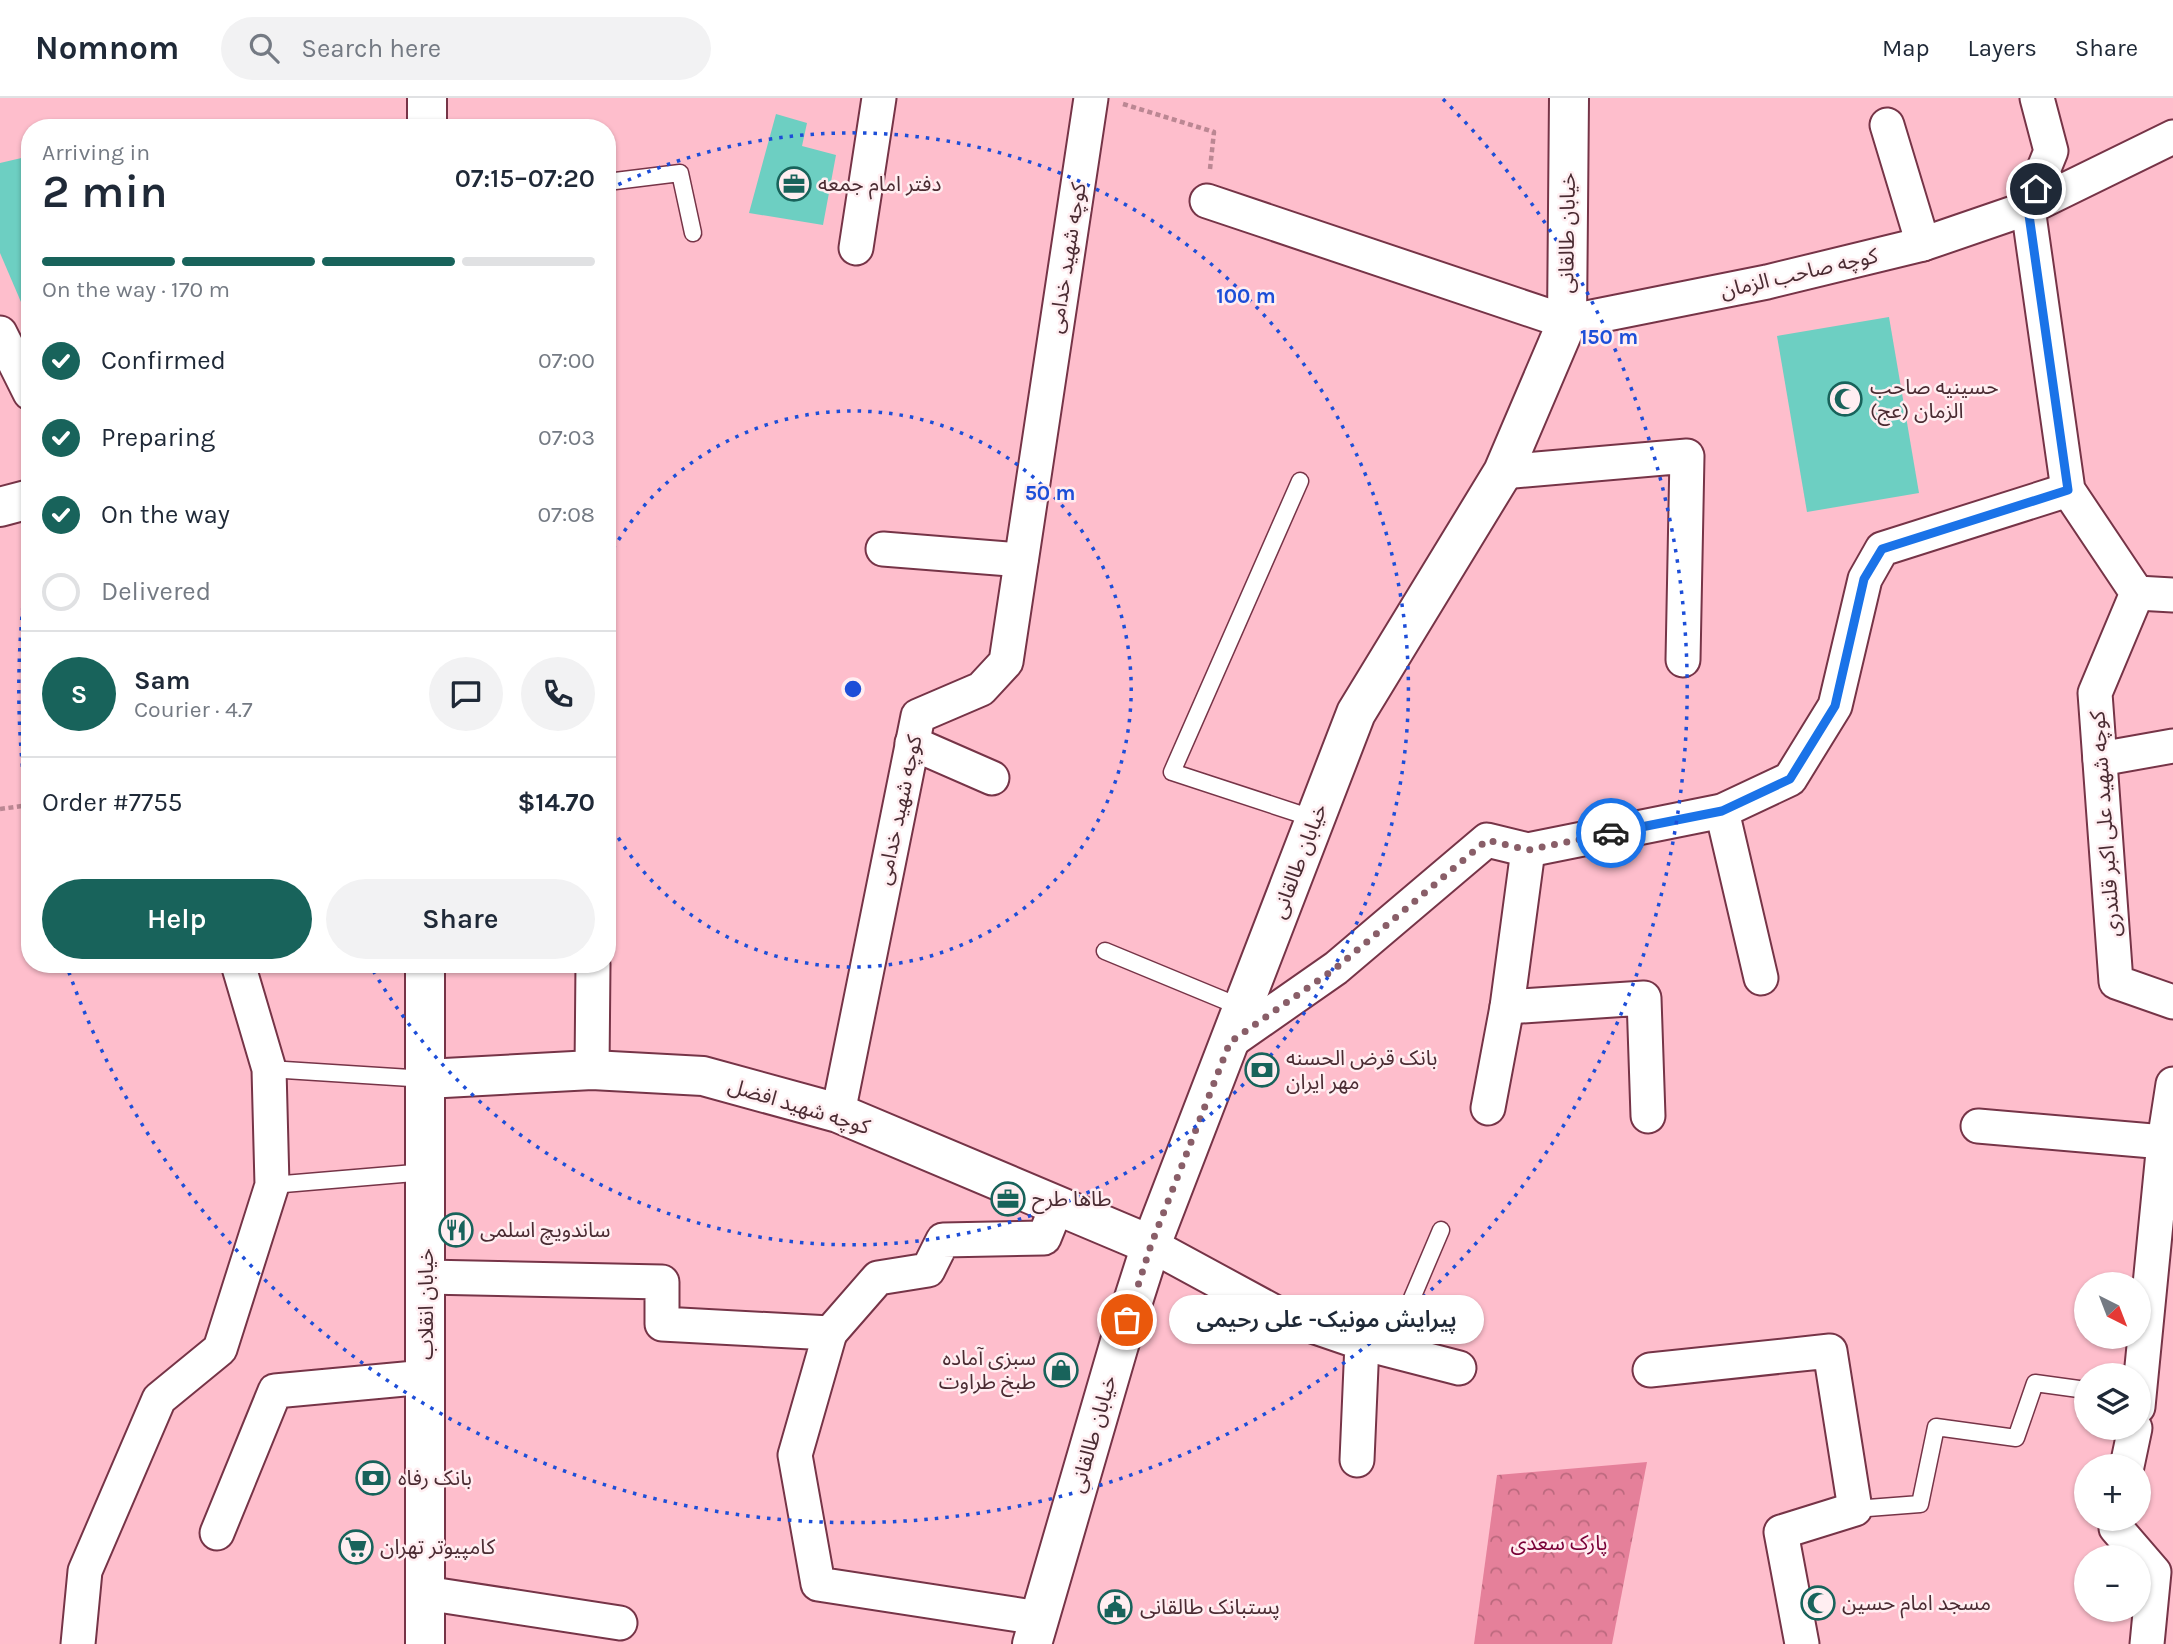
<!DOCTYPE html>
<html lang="en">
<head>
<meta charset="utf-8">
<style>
  body { margin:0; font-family:Karla,"Noto Sans Arabic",sans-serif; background:#f2f2f3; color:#1f2937; height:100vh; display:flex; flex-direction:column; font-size:26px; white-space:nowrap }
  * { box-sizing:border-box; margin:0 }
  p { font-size:23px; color:#747a83 }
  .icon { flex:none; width:38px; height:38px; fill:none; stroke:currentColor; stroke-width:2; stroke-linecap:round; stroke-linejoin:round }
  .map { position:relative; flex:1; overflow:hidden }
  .details { position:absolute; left:21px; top:21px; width:595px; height:854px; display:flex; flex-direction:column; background:#fff; border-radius:28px; box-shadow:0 2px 5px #0004 }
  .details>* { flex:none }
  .needle { width:46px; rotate:138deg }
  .tools { position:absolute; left:2074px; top:1174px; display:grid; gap:14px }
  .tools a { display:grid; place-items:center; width:77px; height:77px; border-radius:50%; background:#fff; box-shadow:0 2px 5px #0004; font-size:35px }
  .pin { position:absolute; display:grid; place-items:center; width:60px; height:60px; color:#fff; margin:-30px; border:4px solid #fff; border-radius:50%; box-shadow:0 2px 7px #0007 }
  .courier { position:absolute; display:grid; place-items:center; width:70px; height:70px; margin:-35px; border:5px solid #1a73e8; border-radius:50%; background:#fff; color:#222; box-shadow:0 2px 9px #0007 }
  .bubble { position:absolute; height:49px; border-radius:24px; background:#fff; box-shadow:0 2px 5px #0004; font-size:23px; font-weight:600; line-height:49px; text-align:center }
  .head em { font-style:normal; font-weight:600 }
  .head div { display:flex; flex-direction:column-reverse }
  .head { display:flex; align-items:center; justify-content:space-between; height:119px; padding:0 21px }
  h1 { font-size:46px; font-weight:600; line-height:52px }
  .bar { display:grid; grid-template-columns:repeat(4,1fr); gap:10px 7px; align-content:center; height:84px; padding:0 21px }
  .bar i { height:9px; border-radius:5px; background:#e0e1e3 }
  .bar .on { background:#18635b }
  .bar p { grid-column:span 4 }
  .line { display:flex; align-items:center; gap:18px; padding:0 21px; border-top:2px solid #e0e1e3 }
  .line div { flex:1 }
  .round { display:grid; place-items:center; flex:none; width:74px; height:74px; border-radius:37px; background:#f2f2f3 }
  ol { padding:0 21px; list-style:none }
  li { display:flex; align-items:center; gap:21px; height:77px }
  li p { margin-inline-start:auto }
  li .icon { padding:7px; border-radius:50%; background:#18635b; color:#fff; stroke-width:4 }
  li:last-child { color:#747a83 }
  li i { width:38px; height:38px; border:4px solid #e0e1e3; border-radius:50% }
  .cta { display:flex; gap:14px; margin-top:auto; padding:14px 21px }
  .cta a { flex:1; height:80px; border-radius:42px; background:#18635b; color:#fff; font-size:28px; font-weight:600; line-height:80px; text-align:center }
  .cta a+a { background:#f2f2f3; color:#1f2937 }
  header { display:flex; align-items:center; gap:42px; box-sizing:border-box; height:98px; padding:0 35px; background:#fff; border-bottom:2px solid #e0e1e3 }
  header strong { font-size:33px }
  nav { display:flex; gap:38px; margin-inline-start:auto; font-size:24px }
  .search { width:490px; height:63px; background:#f2f2f3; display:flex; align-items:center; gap:18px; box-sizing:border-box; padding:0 24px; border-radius:38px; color:#747a83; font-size:26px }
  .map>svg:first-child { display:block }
  .forest { fill:url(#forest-crowns) }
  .building { fill:#6dcfc2 }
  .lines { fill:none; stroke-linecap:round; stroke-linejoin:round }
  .lane-casing { stroke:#763447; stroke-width:19 }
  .street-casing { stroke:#763447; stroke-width:37 }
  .secondary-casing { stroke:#763447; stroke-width:42 }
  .path { stroke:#bb8793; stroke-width:4.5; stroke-dasharray:5 3.5; stroke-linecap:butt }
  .lane { stroke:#fff; stroke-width:16 }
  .street { stroke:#fff; stroke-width:33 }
  .secondary { stroke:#fff; stroke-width:38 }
  .done { stroke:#895e68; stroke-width:7; stroke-dasharray:0 12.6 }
  .route { stroke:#1a73e8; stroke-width:9 }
  .ring { fill:none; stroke:#1d4ed8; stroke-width:3.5; stroke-dasharray:3.5 7 }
  .labels { text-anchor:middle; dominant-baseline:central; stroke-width:5; stroke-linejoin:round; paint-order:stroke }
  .poi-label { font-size:21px; fill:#4a2b32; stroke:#ffeef1; text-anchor:start }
  .street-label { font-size:21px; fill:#4a2b32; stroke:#ffeef1 }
  .park-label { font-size:21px; fill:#780036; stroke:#ffeef1 }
  .centre { fill:#1d4ed8; stroke:#ffeef1; stroke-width:3.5 }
  .ring-label { font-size:21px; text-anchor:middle; font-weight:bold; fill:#1d4ed8; stroke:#ffeef1; stroke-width:5; stroke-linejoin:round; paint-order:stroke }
</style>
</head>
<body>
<header>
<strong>Nomnom</strong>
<div class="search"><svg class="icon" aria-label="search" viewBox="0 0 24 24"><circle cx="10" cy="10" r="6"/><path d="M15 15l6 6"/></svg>Search here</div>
<nav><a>Map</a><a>Layers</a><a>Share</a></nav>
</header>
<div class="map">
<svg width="2173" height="1546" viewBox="0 0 2173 1546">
  <defs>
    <pattern id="forest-crowns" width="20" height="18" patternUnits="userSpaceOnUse" patternTransform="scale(1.75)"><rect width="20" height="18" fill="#e5809a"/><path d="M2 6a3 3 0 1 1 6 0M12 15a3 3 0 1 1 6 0" fill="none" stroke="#bc697e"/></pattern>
  </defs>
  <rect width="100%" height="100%" fill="#febecc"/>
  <!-- forest -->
  <polygon class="forest" points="1647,1364 1612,1546 1474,1546 1497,1377"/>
  <!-- building -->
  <g class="building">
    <polygon points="776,16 807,25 802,48 836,57 823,127 749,115"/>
    <polygon points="30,58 30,225 0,155 0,65"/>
    <polygon points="1889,219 1919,395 1807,414 1777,238"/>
  </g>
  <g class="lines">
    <defs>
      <g id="lane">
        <polyline points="607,84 680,75 693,135"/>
        <polyline points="1300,383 1172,674 1315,721"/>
        <polyline points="1105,853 1243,910"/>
        <polyline points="269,971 426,981"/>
        <polyline points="272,1087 426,1074"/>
        <polyline points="1390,1252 1441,1132"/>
        <polyline points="1855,1411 1920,1406 1936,1329 2016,1340 2035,1285 2086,1292"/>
      </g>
      <g id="street">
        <polyline points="2037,0 2051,53 2028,110 2068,392 2137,495 2095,595 2116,884 2173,904"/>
        <polyline points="1887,27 1923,146"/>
        <polyline points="1207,103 1567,224 1767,184 1923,146 2028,110 2173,39"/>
        <polyline points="856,150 879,0"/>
        <polyline points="0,235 30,295"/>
        <polyline points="1503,374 1687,358 1683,562"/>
        <polyline points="883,451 1021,462"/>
        <polyline points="2137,495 2173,497"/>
        <polyline points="912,645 992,680"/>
        <polyline points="2100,661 2173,648"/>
        <polyline points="1722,713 1761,880"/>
        <polyline points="1507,909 1644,900 1648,1018"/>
        <polyline points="1230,944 1336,870 1487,742 1528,752 1722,713 1790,681 1835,608 1865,481 1882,451 2068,392"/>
        <polyline points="592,972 593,866"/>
        <polyline points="1488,1010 1507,909 1528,752"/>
        <polyline points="838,1015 918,618 981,591 1006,564 1091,0"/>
        <polyline points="1978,1028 2164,1044"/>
        <polyline points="1151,1147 1280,1217 1362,1245 1357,1362"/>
        <polyline points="426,1179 662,1184 662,1226 830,1235 795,1357 818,1486 1039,1520"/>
        <polyline points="830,1235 878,1180 928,1172 943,1142 1044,1140 1057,1108"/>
        <polyline points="1362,1245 1459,1270"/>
        <polyline points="1650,1272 1830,1253 1855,1411 1781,1434 1802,1546"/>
        <polyline points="2138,1309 2164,1044 2173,986"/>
        <polyline points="2127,1368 2135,1330"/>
        <polyline points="2117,1421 2116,1430 2154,1474 2147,1546"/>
        <polyline points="217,1435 275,1293 426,1279"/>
        <polyline points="425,1495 620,1525"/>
        <polyline points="78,1546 85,1473 159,1301 220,1251 272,1087 269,971 238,866"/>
      </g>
      <g id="secondary">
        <polyline points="427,0 427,30"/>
        <polyline points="0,409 30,401"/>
        <polyline points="426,981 592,972 703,978 838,1015 1151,1147"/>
        <polyline points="425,1546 425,866"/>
        <polyline points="1032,1546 1119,1247 1151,1147 1356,615 1503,374 1567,224 1569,0"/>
      </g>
    </defs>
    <!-- lane casing -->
    <use href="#lane" class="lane-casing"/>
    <!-- street casing -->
    <use href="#street" class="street-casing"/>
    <!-- secondary casing -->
    <use href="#secondary" class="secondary-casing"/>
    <!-- path -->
    <g class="path">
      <polyline points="1123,6 1214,34 1210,71"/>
      <polyline points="0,711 30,707"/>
    </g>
    <!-- lane -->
    <use href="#lane" class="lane"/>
    <!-- street -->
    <use href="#street" class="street"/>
    <!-- secondary -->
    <use href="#secondary" class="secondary"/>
  </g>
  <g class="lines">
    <!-- done -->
    <polyline class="done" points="1127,1222 1151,1147 1230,944 1336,870 1487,742 1528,752 1611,735"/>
    <!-- route -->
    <polyline class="route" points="1611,735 1722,713 1790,681 1835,608 1864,481 1882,451 2068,392 2028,110 2036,91"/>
  </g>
  <!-- distance rings -->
  <g class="ring">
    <path d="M608 460A278 278 0 1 1 608 722"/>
    <path d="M609 91A556 556 0 1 1 371 869"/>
    <path d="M29 721A834 834 0 0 1 29 461M1443 1A834 834 0 1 1 67 869"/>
  </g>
  <!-- icons -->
  <defs>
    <symbol id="office-ring" viewBox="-11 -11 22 22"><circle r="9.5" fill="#ffeef1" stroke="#18635b" stroke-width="1.5"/><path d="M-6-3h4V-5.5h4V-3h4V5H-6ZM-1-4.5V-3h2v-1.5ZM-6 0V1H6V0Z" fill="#18635b"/></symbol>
    <symbol id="mosque-ring" viewBox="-11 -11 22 22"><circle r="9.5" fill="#ffeef1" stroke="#18635b" stroke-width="1.5"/><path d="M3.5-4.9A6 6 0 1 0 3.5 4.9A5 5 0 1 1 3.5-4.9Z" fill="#18635b"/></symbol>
    <symbol id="bank-ring" viewBox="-11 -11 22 22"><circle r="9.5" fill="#ffeef1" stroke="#18635b" stroke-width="1.5"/><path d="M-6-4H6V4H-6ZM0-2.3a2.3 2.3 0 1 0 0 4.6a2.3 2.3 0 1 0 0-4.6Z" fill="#18635b"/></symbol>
    <symbol id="restaurant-ring" viewBox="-11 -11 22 22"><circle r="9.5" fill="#ffeef1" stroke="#18635b" stroke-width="1.5"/><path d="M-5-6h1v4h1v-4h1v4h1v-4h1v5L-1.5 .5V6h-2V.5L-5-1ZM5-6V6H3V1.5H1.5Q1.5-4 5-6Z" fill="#18635b"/></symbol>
    <symbol id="shop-ring" viewBox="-11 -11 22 22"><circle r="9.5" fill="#ffeef1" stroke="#18635b" stroke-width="1.5"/><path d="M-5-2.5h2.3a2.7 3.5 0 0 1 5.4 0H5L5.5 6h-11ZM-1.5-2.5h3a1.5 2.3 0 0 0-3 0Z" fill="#18635b"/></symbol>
    <symbol id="supermarket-ring" viewBox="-11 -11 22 22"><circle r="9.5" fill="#ffeef1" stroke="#18635b" stroke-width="1.5"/><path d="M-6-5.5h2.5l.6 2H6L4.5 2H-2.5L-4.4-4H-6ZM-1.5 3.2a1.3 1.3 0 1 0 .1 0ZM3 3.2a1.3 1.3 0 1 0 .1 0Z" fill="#18635b"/></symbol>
    <symbol id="civic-ring" viewBox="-11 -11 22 22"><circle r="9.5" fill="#ffeef1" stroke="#18635b" stroke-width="1.5"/><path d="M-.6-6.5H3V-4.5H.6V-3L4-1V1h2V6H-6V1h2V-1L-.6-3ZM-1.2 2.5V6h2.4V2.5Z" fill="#18635b"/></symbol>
  </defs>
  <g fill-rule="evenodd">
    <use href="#office-ring" x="775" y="67" width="38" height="38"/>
    <use href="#mosque-ring" x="1826" y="282" width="38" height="38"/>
    <use href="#bank-ring" x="1243" y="953" width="38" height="38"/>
    <use href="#office-ring" x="989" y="1082" width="38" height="38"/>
    <use href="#restaurant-ring" x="437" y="1113" width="38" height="38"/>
    <use href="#shop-ring" x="1042" y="1253" width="38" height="38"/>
    <use href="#bank-ring" x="354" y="1361" width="38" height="38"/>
    <use href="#supermarket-ring" x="337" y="1430" width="38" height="38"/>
    <use href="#mosque-ring" x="1799" y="1486" width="38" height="38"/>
    <use href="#civic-ring" x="1096" y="1490" width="38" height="38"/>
  </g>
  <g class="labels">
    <!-- poi labels -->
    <g class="poi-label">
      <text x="818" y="86">دفتر امام جمعه</text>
      <text x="1870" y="289">حسینیه صاحب<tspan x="1870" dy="24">الزمان (عج)</tspan></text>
      <text x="1286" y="960">بانک قرض الحسنه<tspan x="1286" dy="24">مهر ایران</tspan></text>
      <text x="1032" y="1101">طاها طرح</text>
      <text x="480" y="1132">ساندویچ اسلمی</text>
      <text x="1036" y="1260" text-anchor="end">سبزی آماده<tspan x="1036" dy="24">طبخ طراوت</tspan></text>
      <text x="398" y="1380">بانک رفاه</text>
      <text x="380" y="1449">کامپیوتر تهران</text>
      <text x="1842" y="1505">مسجد امام حسین</text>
      <text x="1140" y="1509">پستبانک طالقانی</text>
    </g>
    <!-- street labels -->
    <g class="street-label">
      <text transform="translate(1567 135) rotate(-89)">خیابان طالقانی</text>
      <text transform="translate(1067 160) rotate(-81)">کوچه شهید خدامی</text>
      <text transform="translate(1799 175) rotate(-13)">کوچه صاحب الزمان</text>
      <text transform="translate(899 712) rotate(-78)">کوچه شهید خدامی</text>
      <text transform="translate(2105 726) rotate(-94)">کوچه شهید علی اکبر قلندری</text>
      <text transform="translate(1299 763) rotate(-69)">خیابان طالقانی</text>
      <text transform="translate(799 1008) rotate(17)">کوچه شهید افضل</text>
      <text transform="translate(426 1206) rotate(-90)">خیابان انقلاب</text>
      <text transform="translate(1093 1336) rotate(-74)">خیابان طالقانی</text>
    </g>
    <!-- park labels -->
    <g class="park-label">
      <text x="1559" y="1445">پارک سعدی</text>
    </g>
  </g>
  <circle cx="853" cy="591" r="10" class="centre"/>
  <g class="ring-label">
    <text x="1246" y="205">100 m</text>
    <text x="1609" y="246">150 m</text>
    <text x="1050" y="402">50 m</text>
  </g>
</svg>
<div class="tools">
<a><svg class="needle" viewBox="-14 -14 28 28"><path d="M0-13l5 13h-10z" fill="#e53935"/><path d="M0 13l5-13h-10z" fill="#747a83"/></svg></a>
<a><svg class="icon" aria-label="layers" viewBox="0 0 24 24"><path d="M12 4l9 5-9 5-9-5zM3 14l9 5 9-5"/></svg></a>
<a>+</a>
<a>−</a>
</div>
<div class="pin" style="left:1127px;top:1222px;background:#ea580c"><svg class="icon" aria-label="bag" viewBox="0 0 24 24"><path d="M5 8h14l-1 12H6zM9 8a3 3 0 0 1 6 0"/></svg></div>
<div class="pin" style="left:2036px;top:91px;background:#1f2937"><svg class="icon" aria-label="home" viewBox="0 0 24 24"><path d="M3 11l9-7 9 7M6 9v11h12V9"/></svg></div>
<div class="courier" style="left:1611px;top:735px"><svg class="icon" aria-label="car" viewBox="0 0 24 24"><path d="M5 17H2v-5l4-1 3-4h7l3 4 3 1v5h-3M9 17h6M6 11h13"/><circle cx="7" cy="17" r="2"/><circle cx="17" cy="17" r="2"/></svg></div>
<div class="bubble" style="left:1169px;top:1197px;width:315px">پیرایش مونیک- علی رحیمی</div>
<section class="details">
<div class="head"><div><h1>2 min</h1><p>Arriving in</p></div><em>07:15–07:20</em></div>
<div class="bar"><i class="on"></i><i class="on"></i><i class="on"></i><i></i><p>On the way · 170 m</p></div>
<ol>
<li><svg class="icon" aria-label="check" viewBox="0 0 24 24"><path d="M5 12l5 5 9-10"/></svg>Confirmed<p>07:00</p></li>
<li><svg class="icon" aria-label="check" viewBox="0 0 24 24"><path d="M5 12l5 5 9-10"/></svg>Preparing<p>07:03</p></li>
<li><svg class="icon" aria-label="check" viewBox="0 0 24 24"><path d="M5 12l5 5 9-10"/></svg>On the way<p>07:08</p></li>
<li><i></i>Delivered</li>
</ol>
<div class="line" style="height:126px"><b class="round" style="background:#18635b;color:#fff">S</b><div><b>Sam</b><p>Courier · 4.7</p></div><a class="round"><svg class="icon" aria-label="chat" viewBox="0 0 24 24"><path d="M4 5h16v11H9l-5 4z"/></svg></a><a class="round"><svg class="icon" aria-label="phone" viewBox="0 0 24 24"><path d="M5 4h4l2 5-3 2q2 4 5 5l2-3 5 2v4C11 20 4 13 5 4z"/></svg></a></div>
<div class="line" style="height:91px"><div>Order #7755</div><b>$14.70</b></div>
<div class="cta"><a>Help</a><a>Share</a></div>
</section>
</div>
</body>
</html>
